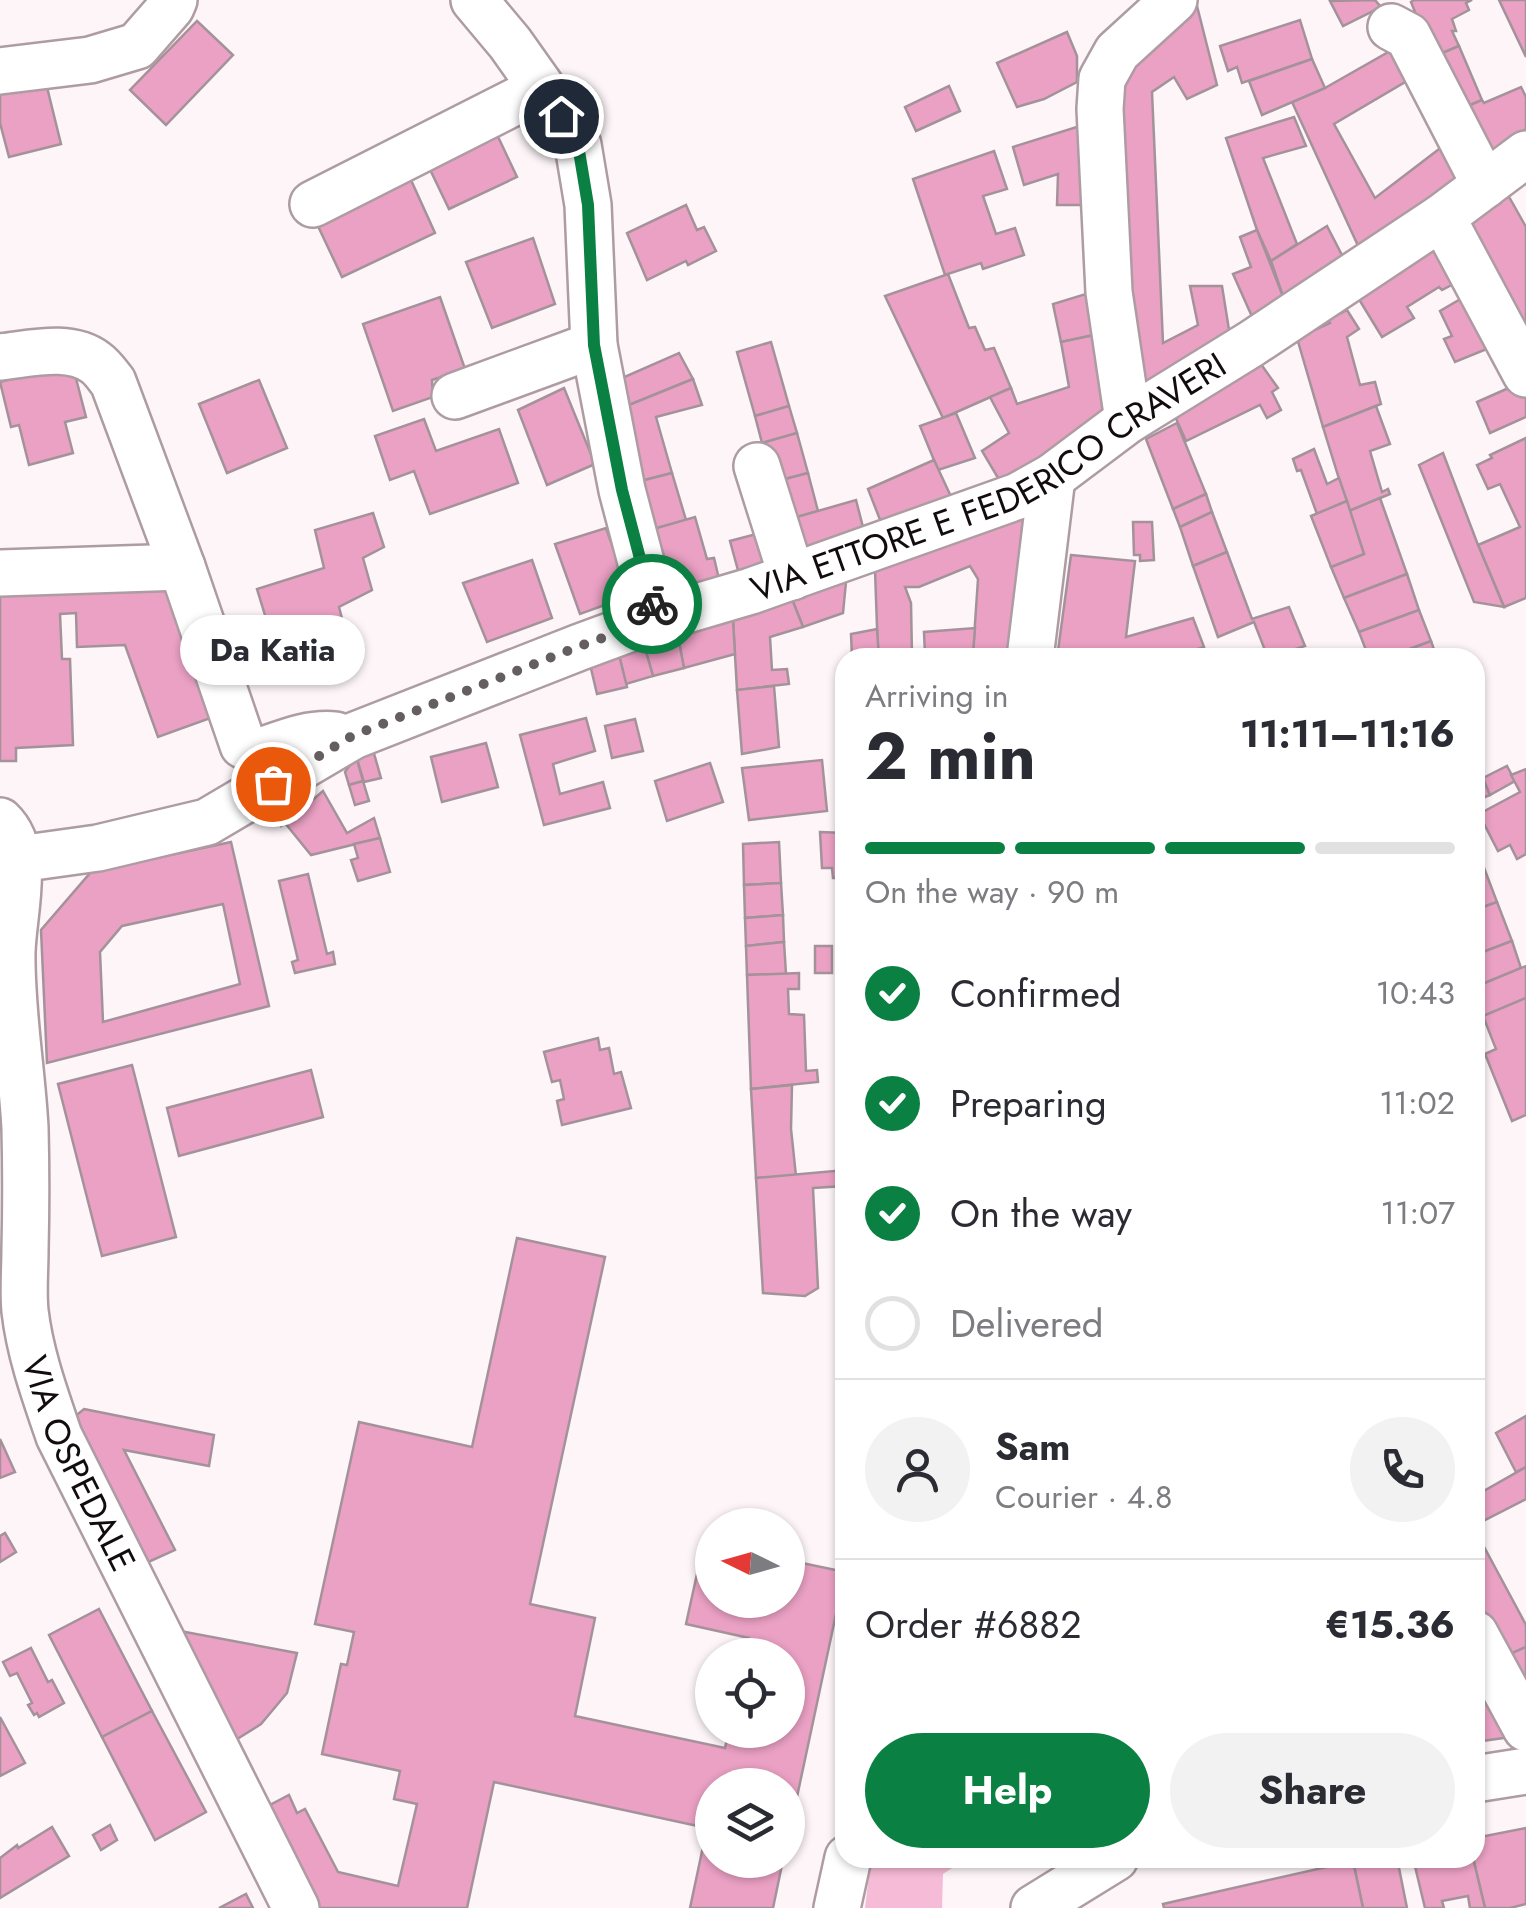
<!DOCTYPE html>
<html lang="en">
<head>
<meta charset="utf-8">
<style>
  body { margin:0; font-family:Jost,sans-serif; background:#f2f2f3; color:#2b2b33; height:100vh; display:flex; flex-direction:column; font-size:38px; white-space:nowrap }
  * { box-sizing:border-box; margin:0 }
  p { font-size:32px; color:#7c7c81 }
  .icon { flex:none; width:55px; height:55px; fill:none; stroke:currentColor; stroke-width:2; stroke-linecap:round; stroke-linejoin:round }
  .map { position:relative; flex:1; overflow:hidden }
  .drawer { position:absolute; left:835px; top:648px; width:650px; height:1220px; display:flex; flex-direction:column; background:#fff; border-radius:30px; box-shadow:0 2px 8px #0004 }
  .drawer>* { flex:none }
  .needle { width:65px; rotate:275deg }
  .controls { position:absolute; left:695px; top:1508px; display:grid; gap:20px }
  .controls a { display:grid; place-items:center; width:110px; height:110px; border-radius:50%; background:#fff; box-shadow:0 2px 8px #0004; font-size:50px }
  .pin { position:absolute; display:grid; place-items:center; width:85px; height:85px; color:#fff; margin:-42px; border:5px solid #fff; border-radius:50%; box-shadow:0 2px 10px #0007 }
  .courier { position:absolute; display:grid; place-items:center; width:100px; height:100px; margin:-50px; border:8px solid #0b8043; border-radius:50%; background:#fff; color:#222; box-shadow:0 2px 12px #0007 }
  .bubble { position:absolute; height:70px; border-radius:35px; background:#fff; box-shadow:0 2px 8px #0004; font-size:32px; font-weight:700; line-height:70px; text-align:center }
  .overview em { font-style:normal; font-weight:700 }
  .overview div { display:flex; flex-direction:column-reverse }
  .overview { display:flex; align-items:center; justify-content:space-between; height:170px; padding:0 30px }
  h1 { font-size:65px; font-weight:700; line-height:75px }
  .bar { display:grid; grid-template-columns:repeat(4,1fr); gap:15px 10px; align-content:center; height:120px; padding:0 30px }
  .bar i { height:12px; border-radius:8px; background:#e1e1e2 }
  .bar .selected { background:#0b8043 }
  .bar p { grid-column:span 4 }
  .line { display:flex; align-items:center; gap:25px; padding:0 30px; border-top:2px solid #e1e1e2 }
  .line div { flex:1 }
  .round { display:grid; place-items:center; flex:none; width:105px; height:105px; border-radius:52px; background:#f2f2f3 }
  ol { padding:0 30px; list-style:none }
  li { display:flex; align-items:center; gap:30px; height:110px }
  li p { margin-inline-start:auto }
  li .icon { padding:10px; border-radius:50%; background:#0b8043; color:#fff; stroke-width:4 }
  li:last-child { color:#7c7c81 }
  li i { width:55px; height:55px; border:5px solid #e1e1e2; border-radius:50% }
  .action { display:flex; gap:20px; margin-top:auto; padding:20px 30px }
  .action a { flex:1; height:115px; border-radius:60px; background:#0b8043; color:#fff; font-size:40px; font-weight:700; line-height:115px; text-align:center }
  .action a+a { background:#f2f2f3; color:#2b2b33 }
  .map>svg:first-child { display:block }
  .green { fill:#f6bbd6 }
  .building { fill:#eba1c4; stroke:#a4929a; stroke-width:2.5; fill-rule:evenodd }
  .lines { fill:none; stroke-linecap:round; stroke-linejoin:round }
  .minor-casing { stroke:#ae9ca3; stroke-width:50 }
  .minor { stroke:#fff; stroke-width:45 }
  .done { stroke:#645e60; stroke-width:10; stroke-dasharray:0 18 }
  .route { stroke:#0b8043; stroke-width:12 }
  .labels { text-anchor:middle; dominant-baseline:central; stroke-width:10; stroke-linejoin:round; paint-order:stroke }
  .street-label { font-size:35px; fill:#120c0e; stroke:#fdf5f8 }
</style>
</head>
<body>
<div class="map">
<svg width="1526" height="1908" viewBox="0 0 1526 1908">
  <rect width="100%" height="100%" fill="#fdf5f8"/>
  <!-- green -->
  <polygon class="green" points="871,1858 967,1858 943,1874 942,1908 865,1908"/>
  <!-- building -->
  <g class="building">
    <polygon points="1375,0 1381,7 1343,26 1330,1"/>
    <polygon points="1414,0 1472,0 1466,3 1469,10 1452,19 1456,31 1452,31 1459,46 1433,57 1411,2"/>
    <polygon points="1499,0 1526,0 1526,57"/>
    <polygon points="1197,6 1217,85 1187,99 1174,77 1152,92 1163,343 1198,325 1190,286 1222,286 1230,336 1133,395 1112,79 1129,55"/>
    <polygon points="1300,20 1312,59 1242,83 1237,67 1228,71 1220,46"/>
    <polygon points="197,21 233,55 166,125 130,90"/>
    <polygon points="1067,32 1077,56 1077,82 1044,99 1017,107 997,63"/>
    <polygon points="1399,46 1417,75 1334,124 1375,198 1451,140 1468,171 1360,250 1292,102 1325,88"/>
    <polygon points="1459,46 1482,100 1456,111 1433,57"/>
    <polygon points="1312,59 1325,88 1262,115 1249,81"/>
    <polygon points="45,79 61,144 9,157 0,123 0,91"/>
    <polygon points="949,86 960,111 916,131 905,107"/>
    <polygon points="1521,87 1526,97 1526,129 1487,159 1456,111 1482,100 1484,103"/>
    <polygon points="1294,117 1306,146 1263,158 1297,244 1271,261 1257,230 1226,138"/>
    <polygon points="1096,121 1098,205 1057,205 1058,174 1024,185 1013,147"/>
    <polygon points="493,126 517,177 449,209 425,159"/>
    <polygon points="994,151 1007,189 983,196 996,234 1015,228 1024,255 983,269 981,263 945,275 913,179"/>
    <polygon points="411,180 435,233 342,277 317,224"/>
    <polygon points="1508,195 1526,227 1526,333 1462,222"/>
    <polygon points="686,205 697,230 704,227 716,251 688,265 686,261 647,280 627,233"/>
    <polygon points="1327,226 1344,259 1284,299 1271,261"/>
    <polygon points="1257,230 1284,299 1254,321 1233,274 1251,267 1240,237"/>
    <polygon points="1445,236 1465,278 1442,290 1439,287 1407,307 1414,318 1382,337 1357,296"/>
    <polygon points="533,238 555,304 492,328 466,262"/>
    <polygon points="948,274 969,328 975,327 985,350 994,348 1011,388 943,418 885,296"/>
    <polygon points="1102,289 1108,332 1061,342 1053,304"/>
    <polygon points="1476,290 1499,344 1455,362 1444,339 1452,336 1440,311"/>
    <polygon points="440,297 465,369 432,380 433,397 393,411 363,324"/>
    <polygon points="1347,310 1359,329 1347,337 1360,385 1375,382 1381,404 1323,427 1297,338 1330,323 1328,320"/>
    <polygon points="1108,332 1118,410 1001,483 982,451 1009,433 990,397 1011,388 1017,404 1069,387 1061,342"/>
    <polygon points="771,342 789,406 755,416 737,352"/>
    <polygon points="679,353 693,379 624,407 622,378"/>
    <polygon points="1258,360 1278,388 1272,392 1281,410 1267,418 1260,405 1186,441 1174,414"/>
    <polygon points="72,363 86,417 65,422 73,453 29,465 19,425 11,427 0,382"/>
    <polygon points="693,379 702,405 656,417 672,473 637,482 624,407"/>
    <polygon points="259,380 287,448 227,473 199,404"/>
    <polygon points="1520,383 1526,396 1526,417 1490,433 1477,402"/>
    <polygon points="564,388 595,464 547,485 518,410"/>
    <polygon points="789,406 797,433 762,443 755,416"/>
    <polygon points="1376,406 1390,444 1370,451 1382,492 1388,489 1390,494 1349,511 1323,427"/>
    <polygon points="956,413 975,458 938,470 920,426"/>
    <polygon points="424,419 436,451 499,429 518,483 430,514 414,471 390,480 375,436"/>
    <polygon points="1177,423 1206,494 1173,509 1146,439"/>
    <polygon points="797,433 808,473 774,482 762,443"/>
    <polygon points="1526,438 1526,598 1504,607 1478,545 1520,527 1500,484 1488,489 1477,465 1492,458 1490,455"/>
    <polygon points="1314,449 1327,484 1339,478 1347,501 1317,514 1301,470 1297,471 1293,459"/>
    <polygon points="1443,453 1478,545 1504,607 1474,602 1419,465"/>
    <polygon points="934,460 954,503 884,530 868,489"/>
    <polygon points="672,473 686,520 650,530 637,482"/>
    <polygon points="808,473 818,511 783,521 774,482"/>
    <polygon points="1206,494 1212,512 1180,527 1173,509"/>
    <polygon points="1380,498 1407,574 1344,598 1331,567 1364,554 1349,511"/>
    <polygon points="856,500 865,535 794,556 783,521"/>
    <polygon points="1347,501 1364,554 1331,567 1311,516"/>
    <polygon points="1212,512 1227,552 1193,566 1180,527"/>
    <polygon points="373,513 384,547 363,558 372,590 339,607 350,650 284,677 257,589 324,568 315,530"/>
    <polygon points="695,517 707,559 714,558 719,579 667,592 650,530"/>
    <polygon points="1023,518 1011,654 973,653 978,579 970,566 919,587 905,587 911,603 912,655 878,655 875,570"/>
    <polygon points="1133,522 1152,522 1154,560 1140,561 1140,555 1134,555"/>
    <polygon points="606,528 630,596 580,614 555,544"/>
    <polygon points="768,531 776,564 739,574 730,541"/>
    <polygon points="1227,552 1252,619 1289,607 1305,646 1268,658 1254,622 1218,637 1193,566"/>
    <polygon points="1071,555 1135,561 1126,637 1193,618 1204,647 1170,658 1057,658"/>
    <polygon points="532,560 552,618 487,642 463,583"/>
    <polygon points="1407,574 1419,610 1359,632 1344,598"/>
    <polygon points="846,582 843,613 803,627 792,599"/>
    <polygon points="0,583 171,585 216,716 158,737 125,645 77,647 76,613 60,614 62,659 70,659 73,745 16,748 16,761 0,761"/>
    <polygon points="792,599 803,627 770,637 772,670 787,669 789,684 737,690 733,620"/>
    <polygon points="1419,610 1431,641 1386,658 1369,658 1359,632"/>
    <polygon points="733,620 735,654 684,668 678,637"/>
    <polygon points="975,628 973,653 925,655 924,632"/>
    <polygon points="877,629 879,658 852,658 851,634"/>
    <polygon points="678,637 684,668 653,676 644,645"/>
    <polygon points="1431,641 1437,658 1386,658"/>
    <polygon points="644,645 653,676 626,684 618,651"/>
    <polygon points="618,651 627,687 597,694 589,660"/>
    <polygon points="774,686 779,747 742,754 737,690"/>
    <polygon points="586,718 595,751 553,764 560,794 603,782 610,808 544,825 520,735"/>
    <polygon points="635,719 643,751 612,758 605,726"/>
    <polygon points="486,743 498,787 442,802 431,757"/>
    <polygon points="373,750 381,778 364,782 356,756"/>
    <polygon points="356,756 363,781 349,785 345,772"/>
    <polygon points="1475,759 1490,795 1475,801"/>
    <polygon points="822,760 827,811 749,820 742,768"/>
    <polygon points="710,763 723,802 667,821 655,781"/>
    <polygon points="1507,766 1515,781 1490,795 1483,778"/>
    <polygon points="1526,769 1526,854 1517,859 1510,845 1498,851 1479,814 1520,792 1511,775"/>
    <polygon points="363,781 369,801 355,805 349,785"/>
    <polygon points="323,791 347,833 374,818 380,838 311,855 285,823 281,826 272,813 292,797 301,810"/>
    <polygon points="820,832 845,833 845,912 843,878 833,878 832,868 822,868"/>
    <polygon points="380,838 390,872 358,881 351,860 358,858 354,844"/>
    <path d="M231,842L269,1006L47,1063L41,930L91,872ZM223,904L240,984L103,1022L100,952L122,926Z"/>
    <polygon points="779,842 781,883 744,885 743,844"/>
    <polygon points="1475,844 1497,902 1475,910"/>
    <polygon points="308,874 327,954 333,952 335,964 295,973 292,962 298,960 279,881"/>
    <polygon points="781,883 783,915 745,918 744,885"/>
    <polygon points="1497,902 1512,941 1475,955 1475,910"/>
    <polygon points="783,915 784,942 746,946 745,918"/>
    <polygon points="1512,941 1521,968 1475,987 1475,955"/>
    <polygon points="784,942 786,974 747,975 746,946"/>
    <rect x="815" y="946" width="17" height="27"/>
    <polygon points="1526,966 1526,998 1475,1020 1475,987"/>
    <polygon points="799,973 799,989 788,989 789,1014 804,1015 806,1071 817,1070 818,1082 751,1089 747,975"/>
    <polygon points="1526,998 1526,1115 1512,1121 1485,1054 1496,1049 1483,1016"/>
    <polygon points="598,1038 600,1050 609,1048 614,1074 621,1072 631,1108 562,1125 557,1101 564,1099 560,1080 552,1082 544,1052"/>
    <polygon points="132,1065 176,1237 102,1256 58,1084"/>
    <polygon points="311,1070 323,1117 179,1156 167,1108"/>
    <polygon points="792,1085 791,1129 796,1176 756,1178 751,1089"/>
    <polygon points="845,1170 845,1186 813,1188 818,1288 805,1296 763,1293 756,1178"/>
    <polygon points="517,1238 605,1257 530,1604 595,1618 575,1716 725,1748 729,1730 788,1730 788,1655 745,1655 749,1638 686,1624 704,1542 712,1544 712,1600 788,1600 788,1560 845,1572 788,1839 788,1785 712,1785 712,1860 783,1860 773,1908 690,1908 707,1828 494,1782 467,1908 315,1908 266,1807 289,1795 297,1813 305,1809 338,1872 398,1886 417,1804 394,1799 400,1771 322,1754 341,1664 347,1665 354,1632 315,1624 359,1422 472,1447"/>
    <polygon points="84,1409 214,1435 209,1466 124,1450 175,1550 146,1563 73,1418"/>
    <polygon points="1526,1416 1526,1467 1516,1472 1496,1433"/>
    <polygon points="0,1439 15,1472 0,1478"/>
    <polygon points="1526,1467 1526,1499 1483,1521 1475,1506 1475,1496"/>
    <polygon points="1475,1530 1526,1625 1526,1647 1499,1659 1475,1613"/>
    <polygon points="5,1533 16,1552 0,1562 0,1536"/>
    <polygon points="99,1609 152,1711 102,1737 49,1635"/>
    <polygon points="180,1631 297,1653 287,1693 261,1724 234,1741"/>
    <polygon points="1526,1647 1526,1709 1499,1659"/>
    <polygon points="31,1648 48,1682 52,1680 64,1703 39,1717 37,1713 34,1715 28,1705 32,1703 17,1673 10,1676 3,1662"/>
    <polygon points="1475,1650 1518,1736 1475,1742"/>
    <polygon points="152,1711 206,1812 155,1840 102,1737"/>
    <polygon points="0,1717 25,1763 0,1776"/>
    <polygon points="110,1825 117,1840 101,1850 93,1835"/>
    <polygon points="52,1827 69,1856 0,1898 0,1858 17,1845 18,1848"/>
    <polygon points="1526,1828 1526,1904 1510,1908 1485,1908 1473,1858 1475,1858 1475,1838"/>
    <polygon points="1369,1858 1397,1858 1407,1908 1363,1908 1353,1861"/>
    <polygon points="1413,1858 1473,1858 1485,1908 1470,1908 1468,1896 1442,1901 1444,1908 1425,1908"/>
    <polygon points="1353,1861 1363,1908 1164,1908 1163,1904"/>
    <polygon points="246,1894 253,1908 219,1908"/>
  </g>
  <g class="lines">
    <defs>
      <g id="minor">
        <polyline points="474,0 510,43 561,115 578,145 588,205 594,345 622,490 656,619"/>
        <polyline points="1391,27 1408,36 1485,185"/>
        <polyline points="0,71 90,60 137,46 171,7 174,0"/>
        <polyline points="313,204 540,89"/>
        <polyline points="1442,217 1526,374"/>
        <path d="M0,357C30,354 70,343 96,363C103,368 108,376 113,382L182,567L243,745L258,752C284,743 308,732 336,735"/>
        <polyline points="455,396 594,345"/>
        <polyline points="1128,420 1109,292 1100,109 1102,79 1117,52 1174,0"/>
        <polyline points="757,466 792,577"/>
        <polyline points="0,573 182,567"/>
        <polyline points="1030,658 1052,477"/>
        <path id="s1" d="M0,821C32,851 13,911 12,952C11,1010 22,1070 25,1128C26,1168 26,1209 25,1250C25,1270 23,1291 25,1311C30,1354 45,1395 59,1436L296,1908"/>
        <path id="s2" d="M19,859L98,848L207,822L353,736L580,647L656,619L751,591L1018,496L1052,477L1128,420L1251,344L1442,217L1526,154"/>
        <polyline points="1475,1634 1526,1728"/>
        <polyline points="1475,1779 1526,1771"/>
        <polyline points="837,1908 848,1858"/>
        <polyline points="1034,1908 1115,1858"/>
      </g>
    </defs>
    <!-- minor casing -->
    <use href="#minor" class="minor-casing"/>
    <!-- minor -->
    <use href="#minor" class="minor"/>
  </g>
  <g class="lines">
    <!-- done -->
    <polyline class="done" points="273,784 352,736 580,646 656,619 652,604"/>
    <!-- route -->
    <polyline class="route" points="561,116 578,145 588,205 594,345 622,490 652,604"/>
  </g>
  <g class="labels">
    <!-- street labels -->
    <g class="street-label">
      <text stroke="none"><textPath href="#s2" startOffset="1050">VIA ETTORE E FEDERICO CRAVERI</textPath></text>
      <text stroke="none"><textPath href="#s1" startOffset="658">VIA OSPEDALE</textPath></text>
    </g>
  </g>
</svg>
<div class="controls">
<a><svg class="needle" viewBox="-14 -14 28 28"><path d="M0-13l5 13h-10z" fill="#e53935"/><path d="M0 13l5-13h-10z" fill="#7c7c81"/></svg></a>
<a><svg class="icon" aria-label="locate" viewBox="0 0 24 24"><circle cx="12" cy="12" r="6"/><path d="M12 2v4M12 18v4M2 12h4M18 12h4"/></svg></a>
<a><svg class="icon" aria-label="layers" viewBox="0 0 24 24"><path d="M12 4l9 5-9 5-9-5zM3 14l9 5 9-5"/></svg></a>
</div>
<div class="pin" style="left:273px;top:784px;background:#ea580c"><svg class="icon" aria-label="bag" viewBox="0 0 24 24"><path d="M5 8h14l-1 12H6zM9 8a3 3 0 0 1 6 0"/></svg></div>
<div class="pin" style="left:561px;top:116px;background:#1f2937"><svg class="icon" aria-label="home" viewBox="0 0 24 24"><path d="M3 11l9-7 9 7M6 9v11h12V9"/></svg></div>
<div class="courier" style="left:652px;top:604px"><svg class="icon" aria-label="bike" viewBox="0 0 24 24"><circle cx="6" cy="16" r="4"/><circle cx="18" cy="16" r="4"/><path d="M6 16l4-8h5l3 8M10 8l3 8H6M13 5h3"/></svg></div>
<div class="bubble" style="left:180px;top:615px;width:185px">Da Katia</div>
<section class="drawer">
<div class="overview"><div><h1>2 min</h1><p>Arriving in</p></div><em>11:11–11:16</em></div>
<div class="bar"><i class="selected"></i><i class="selected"></i><i class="selected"></i><i></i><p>On the way · 90 m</p></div>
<ol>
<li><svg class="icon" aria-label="check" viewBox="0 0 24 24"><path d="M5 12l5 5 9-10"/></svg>Confirmed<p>10:43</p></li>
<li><svg class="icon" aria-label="check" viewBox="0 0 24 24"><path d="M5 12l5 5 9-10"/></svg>Preparing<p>11:02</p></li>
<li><svg class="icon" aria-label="check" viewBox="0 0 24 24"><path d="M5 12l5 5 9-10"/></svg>On the way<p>11:07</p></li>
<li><i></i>Delivered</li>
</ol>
<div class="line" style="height:180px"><a class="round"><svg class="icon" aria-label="person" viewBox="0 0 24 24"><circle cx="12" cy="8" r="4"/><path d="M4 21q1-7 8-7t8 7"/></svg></a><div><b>Sam</b><p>Courier · 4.8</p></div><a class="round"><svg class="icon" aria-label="phone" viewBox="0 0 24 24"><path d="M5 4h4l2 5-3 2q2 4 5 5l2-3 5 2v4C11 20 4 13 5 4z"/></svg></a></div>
<div class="line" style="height:130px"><div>Order #6882</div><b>€15.36</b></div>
<div class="action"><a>Help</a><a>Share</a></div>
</section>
</div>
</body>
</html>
